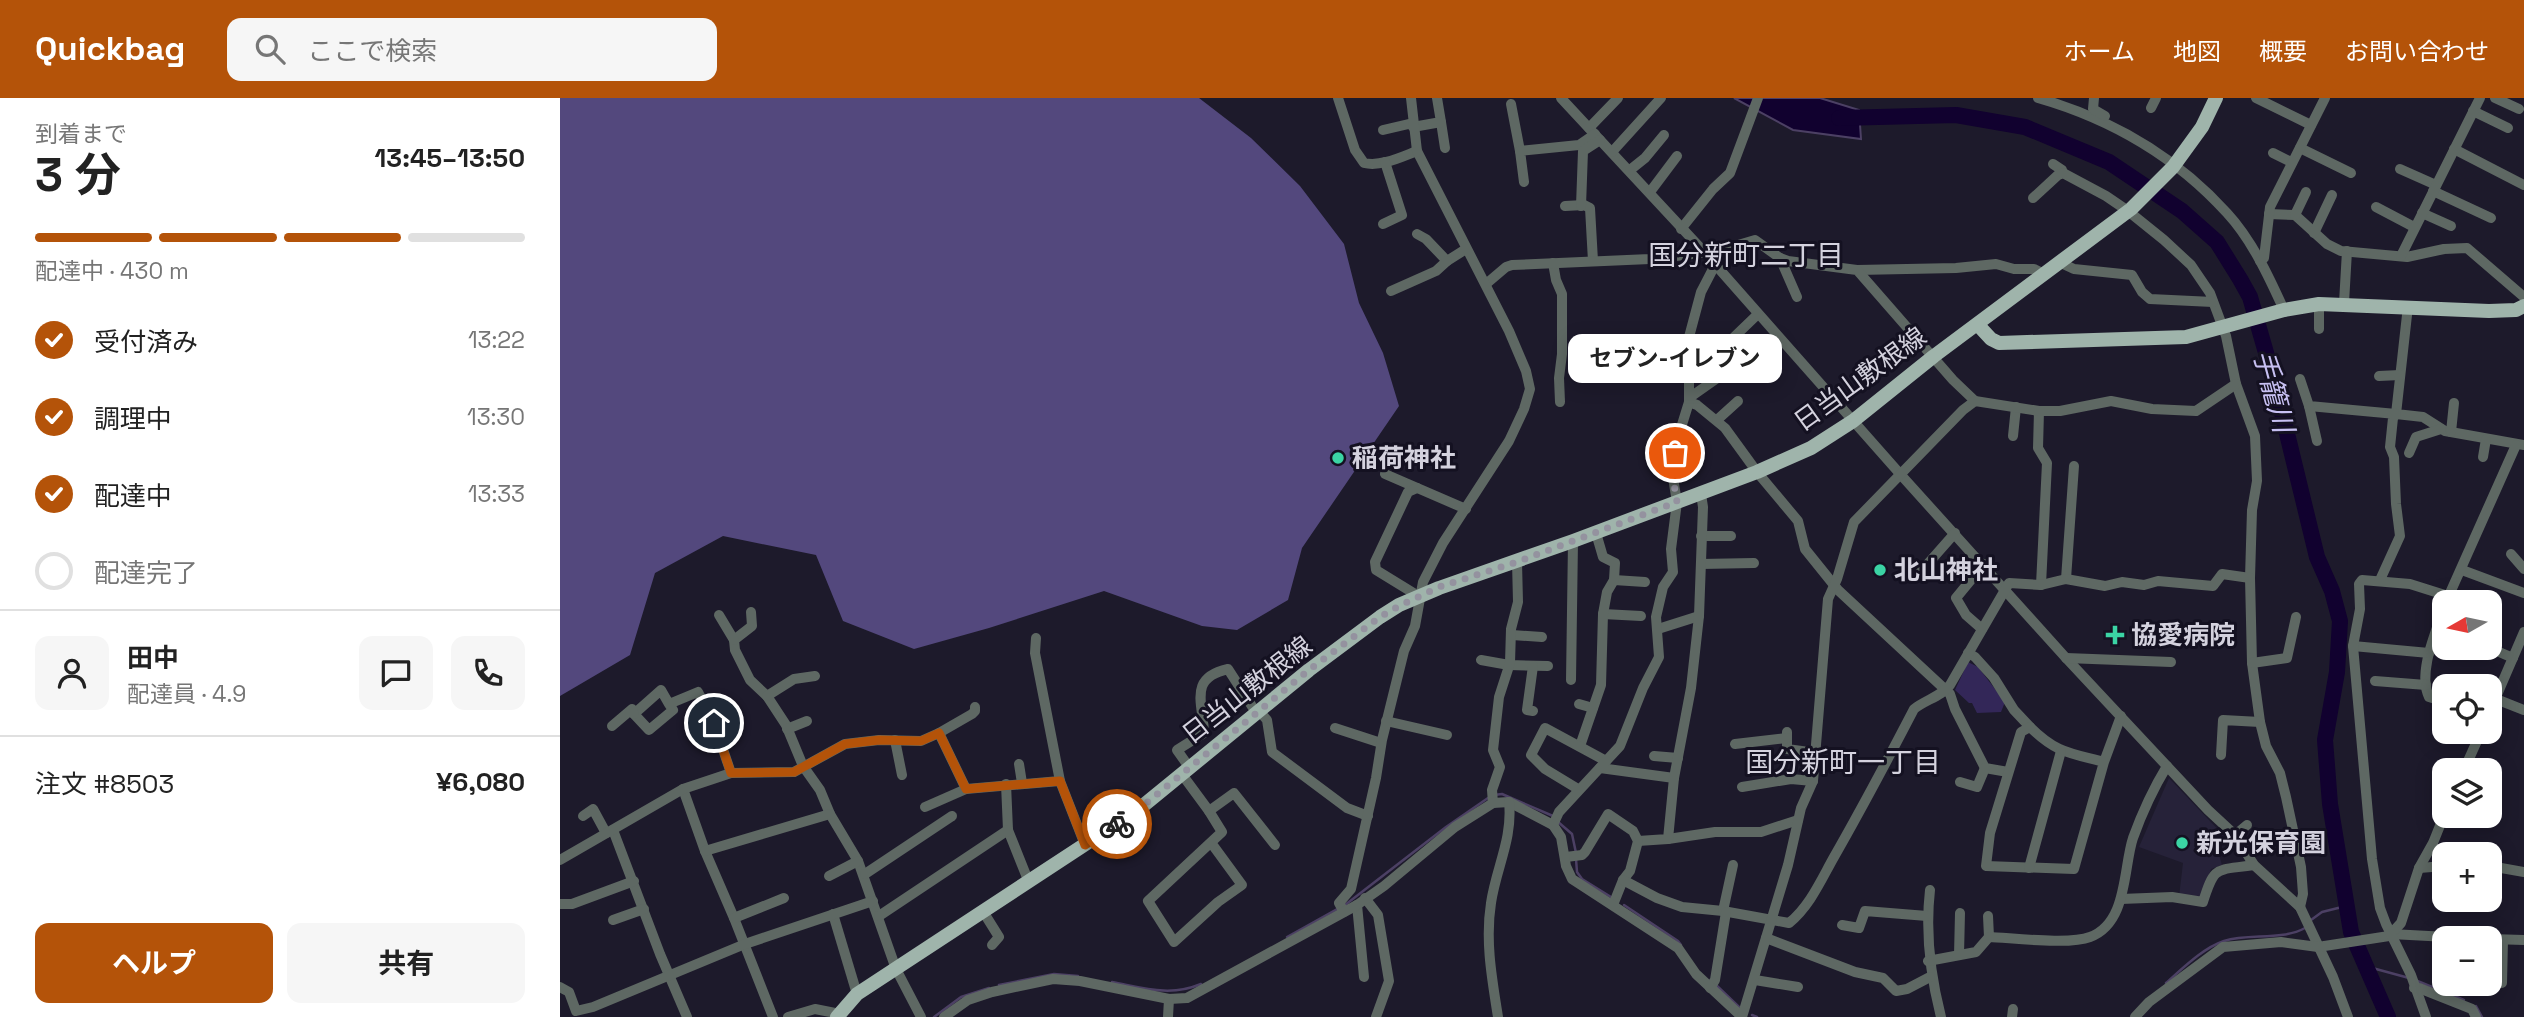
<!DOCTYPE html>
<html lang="ja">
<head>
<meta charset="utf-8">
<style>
  body { margin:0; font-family:"Space Grotesk","Noto Sans JP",sans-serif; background:#f6f6f6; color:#222; height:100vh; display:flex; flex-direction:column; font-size:26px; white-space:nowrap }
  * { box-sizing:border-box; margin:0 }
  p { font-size:23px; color:#767676 }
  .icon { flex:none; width:38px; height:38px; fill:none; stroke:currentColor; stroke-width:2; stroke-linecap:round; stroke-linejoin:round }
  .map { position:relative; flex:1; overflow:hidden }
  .details { display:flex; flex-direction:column; background:#fff; width:560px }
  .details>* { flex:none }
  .needle { width:46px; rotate:261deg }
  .buttons { position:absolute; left:1872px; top:492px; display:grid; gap:14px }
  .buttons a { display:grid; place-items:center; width:70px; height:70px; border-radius:14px; background:#fff; box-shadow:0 4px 18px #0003; font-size:35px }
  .pin { position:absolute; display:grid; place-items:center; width:60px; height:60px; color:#fff; margin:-30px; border:4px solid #fff; border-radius:50%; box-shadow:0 2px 7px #0007 }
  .courier { position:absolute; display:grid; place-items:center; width:70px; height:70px; margin:-35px; border:5px solid #b45309; border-radius:50%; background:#fff; color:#222; box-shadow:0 2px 9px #0007 }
  .bubble { position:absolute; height:49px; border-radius:14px; background:#fff; box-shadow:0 4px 18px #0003; font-size:23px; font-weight:700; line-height:49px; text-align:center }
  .summary em { font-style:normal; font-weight:700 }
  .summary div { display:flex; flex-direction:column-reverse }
  .summary { display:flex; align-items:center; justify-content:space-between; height:119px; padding:0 35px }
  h1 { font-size:46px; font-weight:700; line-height:52px }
  .bar { display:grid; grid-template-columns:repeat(4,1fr); gap:10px 7px; align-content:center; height:84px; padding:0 35px }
  .bar i { height:9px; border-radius:5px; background:#e0e0e0 }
  .bar .active { background:#b45309 }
  .bar p { grid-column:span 4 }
  .line { display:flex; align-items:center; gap:18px; padding:0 35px; border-top:2px solid #e0e0e0 }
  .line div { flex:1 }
  .round { display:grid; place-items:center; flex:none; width:74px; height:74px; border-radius:14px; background:#f6f6f6 }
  ol { padding:0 35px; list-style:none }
  li { display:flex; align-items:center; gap:21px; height:77px }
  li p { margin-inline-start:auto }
  li .icon { padding:7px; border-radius:50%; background:#b45309; color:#fff; stroke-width:4 }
  li:last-child { color:#767676 }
  li i { width:38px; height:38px; border:4px solid #e0e0e0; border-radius:50% }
  .action { display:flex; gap:14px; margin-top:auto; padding:14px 35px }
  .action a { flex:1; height:80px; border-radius:14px; background:#b45309; color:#fff; font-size:28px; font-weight:700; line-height:80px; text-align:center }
  .action a+a { background:#f6f6f6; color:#222 }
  header { display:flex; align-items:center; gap:42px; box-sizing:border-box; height:98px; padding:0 35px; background:#b45309; color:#fff }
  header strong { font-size:33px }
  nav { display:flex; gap:38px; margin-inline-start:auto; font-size:24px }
  .search { width:490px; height:63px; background:#f6f6f6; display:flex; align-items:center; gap:18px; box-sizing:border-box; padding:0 24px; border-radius:14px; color:#767676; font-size:26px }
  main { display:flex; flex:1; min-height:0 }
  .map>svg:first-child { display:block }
  .built { fill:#262239 }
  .green { fill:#332758 }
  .forest { fill:#53487d }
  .water { fill:#11012f; stroke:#4c4064; stroke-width:2 }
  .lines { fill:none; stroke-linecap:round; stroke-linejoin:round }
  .stream { stroke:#4c4064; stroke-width:2.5 }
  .river { stroke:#11012f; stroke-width:16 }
  .minor { stroke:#5e6863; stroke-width:10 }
  .major { stroke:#9fb4ab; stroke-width:14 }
  .done { stroke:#94929f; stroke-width:7; stroke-dasharray:0 12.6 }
  .route { stroke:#b45309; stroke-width:9 }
  .poi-dot { fill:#3bd4a4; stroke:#141121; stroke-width:2.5 }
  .labels { text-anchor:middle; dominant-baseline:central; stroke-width:6; stroke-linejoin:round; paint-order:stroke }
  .street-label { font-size:26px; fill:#d4d2de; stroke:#141121 }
  .poi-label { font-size:26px; font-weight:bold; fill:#d4d2de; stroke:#141121; text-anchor:start }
  .neighbourhood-label { font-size:28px; fill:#d4d2de; stroke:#141121 }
  .water-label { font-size:28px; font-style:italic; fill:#c7c0f2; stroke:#141121 }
</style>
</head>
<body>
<header>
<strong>Quickbag</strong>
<div class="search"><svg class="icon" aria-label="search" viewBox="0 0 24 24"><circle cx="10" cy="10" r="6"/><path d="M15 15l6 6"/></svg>ここで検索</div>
<nav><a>ホーム</a><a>地図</a><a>概要</a><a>お問い合わせ</a></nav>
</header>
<main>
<section class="details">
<div class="summary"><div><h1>3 分</h1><p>到着まで</p></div><em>13:45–13:50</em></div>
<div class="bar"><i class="active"></i><i class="active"></i><i class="active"></i><i></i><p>配達中 · 430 m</p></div>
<ol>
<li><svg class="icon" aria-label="check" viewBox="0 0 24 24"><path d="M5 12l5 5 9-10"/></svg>受付済み<p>13:22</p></li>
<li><svg class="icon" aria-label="check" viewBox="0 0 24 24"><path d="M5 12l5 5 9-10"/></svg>調理中<p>13:30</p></li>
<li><svg class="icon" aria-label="check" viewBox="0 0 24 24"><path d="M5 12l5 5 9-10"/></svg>配達中<p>13:33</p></li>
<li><i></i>配達完了</li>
</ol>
<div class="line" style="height:126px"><a class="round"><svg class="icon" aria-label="person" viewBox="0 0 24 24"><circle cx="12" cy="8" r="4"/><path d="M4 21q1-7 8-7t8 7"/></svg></a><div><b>田中</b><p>配達員 · 4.9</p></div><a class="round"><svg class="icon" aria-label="chat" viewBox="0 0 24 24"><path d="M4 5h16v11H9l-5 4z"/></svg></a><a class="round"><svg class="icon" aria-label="phone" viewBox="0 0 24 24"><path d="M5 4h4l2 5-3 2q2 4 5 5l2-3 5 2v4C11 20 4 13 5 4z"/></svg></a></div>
<div class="line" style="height:91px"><div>注文 #8503</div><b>¥6,080</b></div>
<div class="action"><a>ヘルプ</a><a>共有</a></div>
</section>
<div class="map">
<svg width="1964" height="919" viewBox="0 0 1964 919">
  <rect width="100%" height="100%" fill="#1d1a2b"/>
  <!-- built -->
  <polygon class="built" points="1609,680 1667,741 1656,746 1662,767 1651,771 1642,800 1619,799 1623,765 1579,749"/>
  <!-- green -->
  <polygon class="green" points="1408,564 1418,569 1445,604 1441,614 1417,615 1412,605 1409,605 1395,592"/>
  <!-- forest -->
  <polygon class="forest" points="0,0 639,0 691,40 740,88 784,146 799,205 823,255 839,308 742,450 728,502 677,532 642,528 544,493 429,530 354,551 283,523 256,457 163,438 95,475 70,557 0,598"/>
  <!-- water -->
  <polygon class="water" points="1174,0 1260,0 1299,12 1301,41 1233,32"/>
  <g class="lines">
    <!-- stream -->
    <g class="stream">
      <polyline points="934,697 942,696 993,718"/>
      <polyline points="997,723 1012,736 1016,755"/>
      <polyline points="1016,761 1017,774 1022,781 1051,799"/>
      <polyline points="785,807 886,729 928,700"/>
      <polyline points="1064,807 1118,843 1121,847"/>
      <polyline points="1751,822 1762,814 1786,808"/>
      <polyline points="727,839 779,810"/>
      <polyline points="1805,868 1849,880"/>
      <polyline points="1855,882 1904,902"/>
      <path d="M552,884C584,890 610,899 641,886"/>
      <path d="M1606,885C1623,870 1643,850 1664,843C1690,835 1721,843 1745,830"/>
      <polyline points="1155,886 1179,909"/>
      <polyline points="439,887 494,876 518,878"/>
      <polyline points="1916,908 1922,919"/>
      <polyline points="1192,917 1197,919"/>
      <polyline points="374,919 401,899 429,890"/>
    </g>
    <!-- river -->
    <polyline class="river" points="1279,20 1396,17 1465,29 1549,64 1622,113 1657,144 1680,181 1690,199 1715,286 1757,459 1772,493 1780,523 1777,574 1765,642 1770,706 1791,834 1828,919"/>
    <!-- minor -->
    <g class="minor">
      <path d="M778,0L795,52L804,65C821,69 841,59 857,53"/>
      <polyline points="1001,0 1145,155 1341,377 1506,560 1648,712 1675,737 1694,767 1740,809 1773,879 1788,919"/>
      <path d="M1478,0C1551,21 1616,59 1667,115C1692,142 1709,179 1724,212"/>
      <polyline points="1534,0 1533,11 1545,18"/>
      <polyline points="1696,0 1751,27"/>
      <polyline points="1935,0 1959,11"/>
      <polyline points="951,6 960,53"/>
      <polyline points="1591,10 1596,0"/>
      <polyline points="1913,13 1948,30"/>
      <polyline points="881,24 885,50"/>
      <polyline points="853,29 881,24 877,0"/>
      <polyline points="1029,30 1058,0"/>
      <polyline points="823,32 853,25"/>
      <polyline points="1740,50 1791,75"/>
      <polyline points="1894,51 1964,87"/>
      <polyline points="1052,54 1101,0"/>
      <polyline points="1713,55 1731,64"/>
      <polyline points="1493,66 1502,72 1503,75"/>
      <polyline points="1840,71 1876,87"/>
      <polyline points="1070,72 1085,60 1104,37"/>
      <polyline points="964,84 960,53 1019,47 1035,36"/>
      <polyline points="1873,93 1931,120"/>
      <polyline points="1090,94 1117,58"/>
      <polyline points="1473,100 1498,77 1503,75 1546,98 1568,113 1604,142 1631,167 1650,195 1666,238 1676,286 1695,338 1697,383 1692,412 1690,480 1692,565 1700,624 1706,648 1720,675 1726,699 1741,769 1743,796 1740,809"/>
      <polyline points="1005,108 1024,107 1030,110 1033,163"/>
      <polyline points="1021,108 1023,53 1040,42"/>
      <polyline points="1816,109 1854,129"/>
      <polyline points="1862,115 1891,128"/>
      <polyline points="1709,116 1735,117 1767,146 1781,153 1847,159 1884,151 1907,150 1964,199"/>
      <polyline points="1735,117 1746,94"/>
      <polyline points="823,126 842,117 825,64"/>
      <polyline points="1121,131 1153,91 1170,75 1198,0"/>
      <polyline points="1754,135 1772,97"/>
      <polyline points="857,136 866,141 887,163 906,151"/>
      <polyline points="1841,158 1920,0"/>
      <polyline points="1220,160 1237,199"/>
      <polyline points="1700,163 1704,160 1710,109 1765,0"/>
      <polyline points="993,165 996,182 1002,196 1002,256 999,280 1000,304"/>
      <polyline points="1501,165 1514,171 1572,177 1582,194 1590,201 1653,204"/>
      <polyline points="1297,172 1396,170 1436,166 1454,171 1474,171 1484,176"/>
      <polyline points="926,186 946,169 952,167 1090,161 1158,153 1195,142 1220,160 1228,163 1297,172 1393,282 1415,303"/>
      <polyline points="831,193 876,173 887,163"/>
      <polyline points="1784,205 1787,153"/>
      <polyline points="1759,206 1759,231"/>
      <polyline points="1848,208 1836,316 1863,319 1885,333 1964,347"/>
      <polyline points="1819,278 1840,277"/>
      <polyline points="1740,281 1749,308 1836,316 1833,320 1830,349 1834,359 1836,406 1840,438 1820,482"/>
      <polyline points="1129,300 1156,281 1147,265 1198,216"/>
      <polyline points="1129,304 1137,307 1165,330 1197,374 1238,423 1245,451 1278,492 1390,596 1395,611 1425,670 1448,674"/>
      <polyline points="1749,308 1757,343"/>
      <polyline points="1479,313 1478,350 1487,365 1481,487"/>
      <polyline points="1157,322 1178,303"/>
      <polyline points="1891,334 1894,305"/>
      <polyline points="1453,338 1456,309"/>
      <polyline points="1849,355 1856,339 1881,331"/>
      <polyline points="1923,359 1926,341"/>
      <polyline points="825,376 906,411"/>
      <polyline points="857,390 848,394 815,464 816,472 860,499"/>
      <polyline points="1141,438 1171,438"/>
      <polyline points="1951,456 1964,471"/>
      <polyline points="1141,466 1194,465"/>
      <polyline points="1902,472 1964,495"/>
      <polyline points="1357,478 1395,435"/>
      <polyline points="1506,481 1514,368"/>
      <polyline points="1054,482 1085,484"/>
      <polyline points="1886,504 1956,347"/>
      <path d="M1885,507C1877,532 1857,574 1869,599L1885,604"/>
      <polyline points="191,514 192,528 174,542 175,552 190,582 207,598 226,627 243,668 260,692 270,716 298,763 336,871 361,919"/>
      <polyline points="1043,516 1081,518"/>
      <polyline points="159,517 174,542"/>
      <polyline points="1098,531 1139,518"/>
      <polyline points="1422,531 1406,517 1396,500 1424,466"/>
      <polyline points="952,537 982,539"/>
      <polyline points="476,540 475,555 500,683 525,747"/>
      <polyline points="1793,548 1869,555"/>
      <polyline points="1930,550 1953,560"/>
      <polyline points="1408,555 1415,559 1434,580 1454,612 1470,629"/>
      <polyline points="1506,560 1611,564"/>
      <polyline points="921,562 949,567 988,568"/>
      <polyline points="1692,565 1727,560 1736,519"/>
      <polyline points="973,568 967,612 973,613"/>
      <polyline points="1011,582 1013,443"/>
      <polyline points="1815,583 1866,587"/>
      <polyline points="207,598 234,581 255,578"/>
      <polyline points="1936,601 1964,612"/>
      <polyline points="109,606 113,612 89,632 74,616 101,592 109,606 138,594 154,625 171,675"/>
      <polyline points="1019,606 1033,610"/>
      <polyline points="1930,613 1964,534"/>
      <polyline points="700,614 707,622 712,654 787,710 808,718"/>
      <polyline points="826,623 887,637"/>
      <polyline points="52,628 72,611 74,616"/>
      <polyline points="775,630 821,645"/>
      <polyline points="227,631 247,623"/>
      <polyline points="1227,634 1227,651 1256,655"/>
      <polyline points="379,635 412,616 415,613 415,609"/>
      <polyline points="335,642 342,677"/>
      <polyline points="1175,646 1227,640"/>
      <polyline points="1020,648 1041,587 1043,516 1047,494 1054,482 1055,465 1043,459 1036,435"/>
      <polyline points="1661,657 1663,622 1700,624"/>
      <polyline points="1094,658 1118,660"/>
      <path d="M1544,664C1510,655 1496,655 1470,629L1461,634L1430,735L1426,768L1514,771L1544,664L1561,618"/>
      <polyline points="459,666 462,685"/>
      <path d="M629,669L617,652L644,635C643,605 628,580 668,571L697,616"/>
      <polyline points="1040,670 1114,680"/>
      <polyline points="1904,672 1921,634"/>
      <polyline points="621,675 649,713 662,734 588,803 614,844 658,804 682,787 652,746"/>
      <polyline points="1400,684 1417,689 1425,670"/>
      <polyline points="446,686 448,732 468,782"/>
      <polyline points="1182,689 1231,681 1253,683"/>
      <polyline points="123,691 145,753 174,820 213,919"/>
      <polyline points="1018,691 985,671 971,657 985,630 1046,663"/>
      <polyline points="933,705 932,692 940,669 933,652 939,599 950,565 951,531 958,504 957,464"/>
      <polyline points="365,709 406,691"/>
      <polyline points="649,713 674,695 715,747"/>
      <polyline points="23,718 33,711 46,735"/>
      <polyline points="993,727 999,714 1060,648 1083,590 1099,559 1096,519 1103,489 1113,474 1111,451 1117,404 1114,386 1114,366 1116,346 1129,304 1129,239 1141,194 1155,167"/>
      <polyline points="53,732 100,856 127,919"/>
      <polyline points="1675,737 1687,727"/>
      <polyline points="1108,741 1155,734 1201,734 1238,722"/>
      <polyline points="1078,743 1108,741 1114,680 1131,590 1139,518 1143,409 1141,396"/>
      <polyline points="145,753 270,716"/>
      <polyline points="1006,759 1022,757 1025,754 1048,716 1073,733 1078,743 1070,773 1063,782 1053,807"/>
      <polyline points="0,762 123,691 171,675 234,674 285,646 319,642 361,643 379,635 406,691 500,683"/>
      <polyline points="1930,768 1964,774"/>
      <polyline points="1469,770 1501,653"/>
      <polyline points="1859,770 1885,768"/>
      <polyline points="305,776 392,718"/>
      <polyline points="269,778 298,763"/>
      <path d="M1063,782L1097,800L1122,809L1163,813L1229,825C1250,808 1261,782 1274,759C1302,710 1328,661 1354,611C1365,602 1382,598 1390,587L1449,485L1481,487L1506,481L1545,488L1562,484L1584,487L1598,483L1653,488L1662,476L1690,480"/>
      <path d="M1370,792C1365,836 1370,876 1381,919"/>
      <polyline points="805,800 818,817 829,883 816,919"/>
      <path d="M1561,801L1612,799L1643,804C1655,766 1656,773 1694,767"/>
      <polyline points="0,806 12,806 74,783"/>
      <polyline points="797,807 804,879"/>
      <polyline points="1163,813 1173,767"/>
      <polyline points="784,814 779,805 791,791 816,680 822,642 844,553 855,528 863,484 883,445 949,343 964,311 970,291 966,273 949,233 857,53 851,0"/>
      <polyline points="424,815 439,839 432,847"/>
      <polyline points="273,816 297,896"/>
      <polyline points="319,818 448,732"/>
      <polyline points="1428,818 1429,839"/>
      <polyline points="174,820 224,800"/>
      <polyline points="53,822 84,811"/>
      <polyline points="1282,827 1299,830 1305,813 1367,818"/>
      <polyline points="1831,836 1906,840"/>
      <polyline points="1206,840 1295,874 1323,880 1336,893 1347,891 1370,879"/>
      <polyline points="1930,841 1964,842"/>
      <polyline points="1399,857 1400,815"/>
      <path d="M1368,863L1416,854L1429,839C1453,840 1510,847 1530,839C1568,825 1563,770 1573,740C1582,715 1593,691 1607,668"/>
      <polyline points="1195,882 1238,889"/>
      <polyline points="1942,885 1943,842"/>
      <polyline points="0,889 9,894 16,913 33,909 185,846 313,803"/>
      <polyline points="1150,890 1155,882 1166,814"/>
      <polyline points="1854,890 1859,890 1912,911 1916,919"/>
      <polyline points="228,919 255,911 280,916"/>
      <polyline points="384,919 408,902 432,894 493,881 520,883 609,901 627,900 797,807 824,788 895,729 933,705 949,704 993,727 1001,739 1006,768 1012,781 1118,850 1136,876 1182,919"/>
      <polyline points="608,919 609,901"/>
      <path d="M938,919C932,881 925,843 931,805C936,770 953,741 949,704"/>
      <polyline points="1182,919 1228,767 1241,710 1253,683 1268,501 1277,481 1294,424 1403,312 1415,303 1479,313 1500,313 1551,303 1592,311 1636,313 1676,286"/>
      <polyline points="1452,919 1453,911"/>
      <polyline points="1575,919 1589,904 1663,849 1721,844 1758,849 1829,838 1841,825 1859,770 1873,745 1885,715"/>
      <polyline points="1866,919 1851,877 1826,826 1820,810 1812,761 1793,548 1800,511 1799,486 1802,482 1850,486 1888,498"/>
    </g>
    <!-- major -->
    <g class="major">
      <polyline points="1418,227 1431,241 1439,245 1626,239 1724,212 1759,206 1929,213 1956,212 1964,208"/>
      <polyline points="277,919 297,896 579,711 749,572 820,519 839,507 879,490 1013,443 1197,374 1251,350 1293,323 1374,258 1571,111 1613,69 1642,29 1656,0"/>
    </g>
  </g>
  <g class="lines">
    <!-- done -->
    <polyline class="done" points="557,726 579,711 749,572 820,519 839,508 879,489 957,464 1117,404 1114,386 1115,355"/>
    <!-- route -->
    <polyline class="route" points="154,625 171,675 234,674 285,646 319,642 361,643 379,635 406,691 500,683 525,747 557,726"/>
  </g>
  <!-- markers -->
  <g class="poi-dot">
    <circle cx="778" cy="360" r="7"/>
    <circle cx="1320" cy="472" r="7"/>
    <path d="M1551.5 526.5h7v7h7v7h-7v7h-7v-7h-7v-7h7z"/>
    <circle cx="1622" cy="745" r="7"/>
  </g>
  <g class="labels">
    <!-- street labels -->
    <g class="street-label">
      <text transform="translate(1300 281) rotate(-36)">日当山敷根線</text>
      <text transform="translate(687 592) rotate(-38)">日当山敷根線</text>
    </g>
    <!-- poi labels -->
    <g class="poi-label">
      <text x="792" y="360">稲荷神社</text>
      <text x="1334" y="472">北山神社</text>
      <text x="1571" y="537">協愛病院</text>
      <text x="1636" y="745">新光保育園</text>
    </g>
    <!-- neighbourhood labels -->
    <g class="neighbourhood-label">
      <text x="1186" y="157">国分新町二丁目</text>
      <text x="1283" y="664">国分新町一丁目</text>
    </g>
    <!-- water labels -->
    <g class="water-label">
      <text transform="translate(1714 293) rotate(75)">手籠川</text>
    </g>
  </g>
</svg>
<div class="buttons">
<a><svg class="needle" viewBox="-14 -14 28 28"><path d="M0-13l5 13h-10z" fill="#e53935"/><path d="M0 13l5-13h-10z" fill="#767676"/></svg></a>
<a><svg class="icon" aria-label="locate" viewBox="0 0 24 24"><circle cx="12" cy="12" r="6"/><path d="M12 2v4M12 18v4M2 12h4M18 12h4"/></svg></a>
<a><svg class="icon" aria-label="layers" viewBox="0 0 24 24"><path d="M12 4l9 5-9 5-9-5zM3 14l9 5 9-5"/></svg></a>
<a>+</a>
<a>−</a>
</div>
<div class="pin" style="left:1115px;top:355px;background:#ea580c"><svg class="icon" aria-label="bag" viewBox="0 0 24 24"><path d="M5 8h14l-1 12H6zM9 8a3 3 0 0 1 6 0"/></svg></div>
<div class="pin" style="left:154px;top:625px;background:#1f2937"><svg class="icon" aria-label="home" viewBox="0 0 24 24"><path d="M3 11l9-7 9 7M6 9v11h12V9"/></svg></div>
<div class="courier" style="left:557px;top:726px"><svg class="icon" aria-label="bike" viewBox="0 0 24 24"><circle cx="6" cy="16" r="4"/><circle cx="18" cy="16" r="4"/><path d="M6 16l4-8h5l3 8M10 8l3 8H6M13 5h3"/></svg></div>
<div class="bubble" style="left:1008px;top:236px;width:214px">セブン-イレブン</div>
</div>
</main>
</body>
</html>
